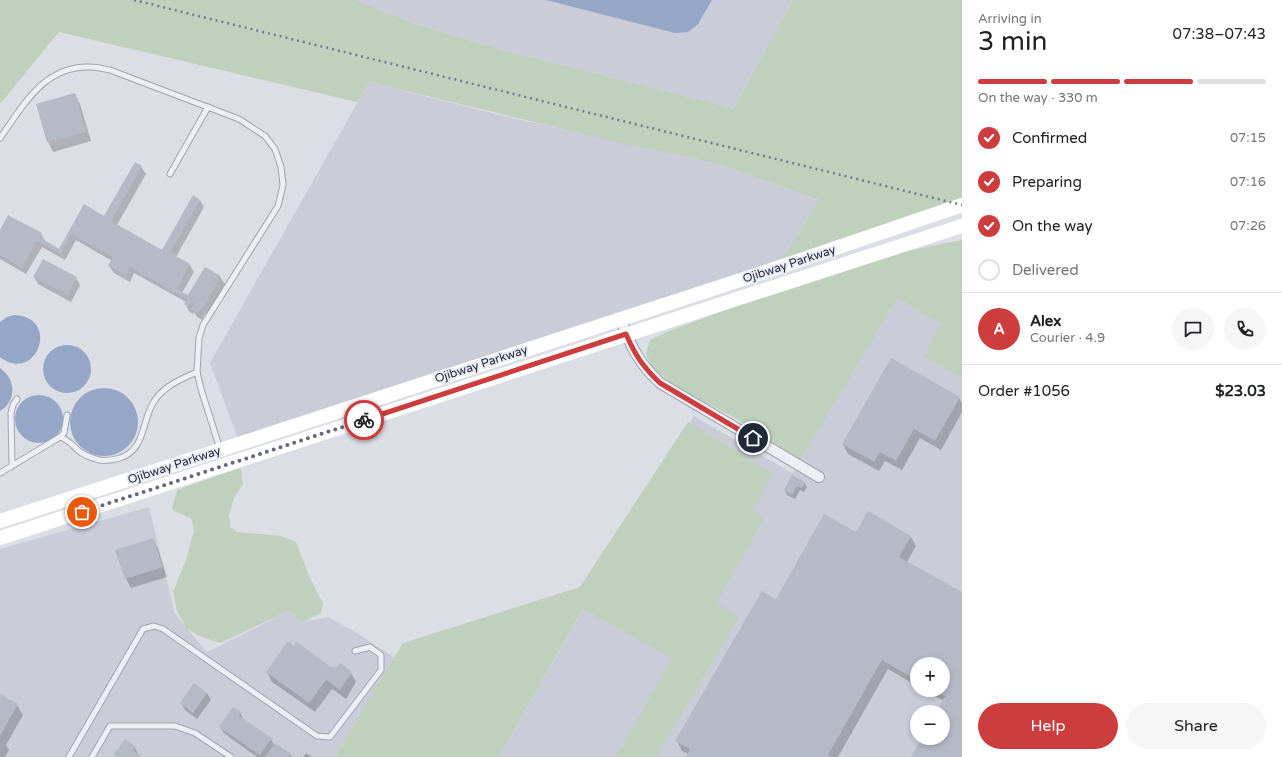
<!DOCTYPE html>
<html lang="en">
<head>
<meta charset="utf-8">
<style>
  body { margin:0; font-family:"Varela Round",sans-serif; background:#f6f6f6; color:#202124; height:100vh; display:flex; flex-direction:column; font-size:15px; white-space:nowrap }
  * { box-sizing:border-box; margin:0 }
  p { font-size:13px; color:#757577 }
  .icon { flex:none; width:22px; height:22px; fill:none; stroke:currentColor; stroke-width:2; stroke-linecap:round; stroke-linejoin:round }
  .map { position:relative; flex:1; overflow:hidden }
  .drawer { display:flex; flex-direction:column; background:#fff; width:320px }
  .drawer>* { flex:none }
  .controls { position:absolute; left:910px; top:657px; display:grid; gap:8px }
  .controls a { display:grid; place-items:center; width:40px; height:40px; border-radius:50%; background:#fff; box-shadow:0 2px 6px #0003; font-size:20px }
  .pin { position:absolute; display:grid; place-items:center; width:34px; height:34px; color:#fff; margin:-17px; border:2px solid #fff; border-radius:50%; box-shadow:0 1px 4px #0007 }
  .courier { position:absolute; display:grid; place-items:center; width:40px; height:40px; margin:-20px; border:3px solid #ce3d3e; border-radius:50%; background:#fff; color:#222; box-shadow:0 1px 5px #0007 }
  .head em { font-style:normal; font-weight:600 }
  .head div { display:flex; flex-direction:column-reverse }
  .head { display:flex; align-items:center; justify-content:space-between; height:68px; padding:0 16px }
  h1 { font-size:26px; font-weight:600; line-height:30px }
  .bar { display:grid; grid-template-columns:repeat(4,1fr); gap:6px 4px; align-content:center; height:48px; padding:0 16px }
  .bar i { height:5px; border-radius:3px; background:#e0e0e0 }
  .bar .selected { background:#ce3d3e }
  .bar p { grid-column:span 4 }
  .line { display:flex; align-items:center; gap:10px; padding:0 16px; border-top:1px solid #e0e0e0 }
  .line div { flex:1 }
  .round { display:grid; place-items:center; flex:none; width:42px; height:42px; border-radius:21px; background:#f6f6f6 }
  ol { padding:0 16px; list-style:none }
  li { display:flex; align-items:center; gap:12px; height:44px }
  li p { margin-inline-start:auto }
  li .icon { padding:4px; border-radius:50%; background:#ce3d3e; color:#fff; stroke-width:4 }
  li:last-child { color:#757577 }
  li i { width:22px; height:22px; border:2px solid #e0e0e0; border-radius:50% }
  .action { display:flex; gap:8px; margin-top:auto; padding:8px 16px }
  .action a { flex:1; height:46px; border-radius:24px; background:#ce3d3e; color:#fff; font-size:16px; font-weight:600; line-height:46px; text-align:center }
  .action a+a { background:#f6f6f6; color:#202124 }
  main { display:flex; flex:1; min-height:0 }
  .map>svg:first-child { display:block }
  .built { fill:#cacdd8; fill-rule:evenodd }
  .green { fill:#bfd0bd }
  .water { fill:#96a6c7 }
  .shadow { fill:#0003 }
  .building { fill:#b6b9c6 }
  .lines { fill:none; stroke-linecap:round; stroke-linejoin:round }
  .service-casing { stroke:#a1a4b0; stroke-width:7 }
  .minor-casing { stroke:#a1a4b0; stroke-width:12 }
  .service { stroke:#eeeff4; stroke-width:5 }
  .minor { stroke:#eeeff4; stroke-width:10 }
  .secondary { stroke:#fff; stroke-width:14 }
  .rail { stroke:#757b90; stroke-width:2.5; stroke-dasharray:2 4; stroke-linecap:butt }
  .done { stroke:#656978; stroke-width:4; stroke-dasharray:0 7.2 }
  .route { stroke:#ce3d3e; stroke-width:5 }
  .labels { text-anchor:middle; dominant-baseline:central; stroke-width:4; stroke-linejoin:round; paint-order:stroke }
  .street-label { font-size:12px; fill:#252a3c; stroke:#ebedf4 }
</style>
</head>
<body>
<main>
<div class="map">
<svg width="962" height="757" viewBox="0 0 962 757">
  <rect width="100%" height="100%" fill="#dcdee6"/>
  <!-- built -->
  <g class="built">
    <polygon points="355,0 793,0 733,109 713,103 503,50 412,23"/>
    <polygon points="369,82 504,116 719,164 819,200 780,262 238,439 210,363"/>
    <path d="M962,256V757H499L694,416L792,473L902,275ZM917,664H943V690H917ZM917,712H943V738H917Z"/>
    <polygon points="149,507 175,614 207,652 289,611 302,622 328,617 355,632 395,658 335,757 0,757 0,549"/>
  </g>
  <!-- green -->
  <g class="green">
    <polygon points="0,0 355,0 412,23 503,50 713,103 733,109 793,0 962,0 962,199 780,262 819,200 719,164 617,142 369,82 357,102 59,32 0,104"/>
    <polygon points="962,240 962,378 924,357 941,324 897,298 800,460 745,424 676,386 653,369 646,354 650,340 667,332 760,297 907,251"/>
    <polygon points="688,422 773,473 753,510 764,518 716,603 739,618 656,757 616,757 672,658 583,609 499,757 335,757 403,643 580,587"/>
    <polygon points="237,469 241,469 243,484 234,498 229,515 230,527 237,532 281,536 296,542 309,576 323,604 321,613 302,622 289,611 220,643 199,636 186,628 177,611 173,592 186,560 194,531 191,518 176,512 172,509 177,490"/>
  </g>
  <!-- water -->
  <g class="water">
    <polygon points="546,0 712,0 698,24 688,32 675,33"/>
    <path d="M14,315C62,317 36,385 0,357V322L7,317Z"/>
    <circle cx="67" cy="369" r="24"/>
    <path d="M0,368C16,379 17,401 0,411Z"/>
    <circle cx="104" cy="422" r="34"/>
    <circle cx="39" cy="419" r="24"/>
  </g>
  <!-- shadow -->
  <g class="shadow">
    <polygon points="75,94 80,104 91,141 53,152 48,142 38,104"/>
    <polygon points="141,167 146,174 117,225 162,251 200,200 204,207 176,257 190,265 194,272 182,293 189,297 205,268 220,277 225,284 207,315 205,314 202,320 196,316 194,312 193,314 189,311 185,304 186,302 134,273 130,282 114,273 109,266 112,261 76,240 65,260 42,247 26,274 0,259 0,232 41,234 45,241 60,250 85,206 105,217"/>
    <polygon points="34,277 76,278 80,285 71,302 38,284"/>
    <polygon points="959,398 962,403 962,412 941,450 920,438 902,470 885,461 879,471 848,454 843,444"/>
    <polygon points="793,476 805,483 807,487 804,492 800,490 795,499 787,495 785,490"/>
    <polygon points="856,534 911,537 916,546 907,562 962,594 962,757 912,757 923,738 943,738 943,712 937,712 944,701 924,690 943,690 943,664 917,664 917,686 888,669 838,757 687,757 688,754 682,751 677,741 776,600"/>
    <polygon points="153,539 158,549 167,577 131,588 126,579 117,551"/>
    <polygon points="333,669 351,673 356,682 346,699 332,689 315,712 272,682 267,672"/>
    <polygon points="207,693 211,700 197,719 185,710 181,703"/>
    <polygon points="0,696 17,705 23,715 6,745 9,750 5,757 0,757"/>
    <polygon points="240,713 244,720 271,739 274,745 290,754 292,757 257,757 225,734 220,727"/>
    <polygon points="135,748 140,757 117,757 115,754"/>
    <polygon points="306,753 312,757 303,757"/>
  </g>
  <!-- building -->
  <g class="building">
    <polygon points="75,93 86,132 47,142 36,104"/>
    <polygon points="135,162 142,166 111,221 162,250 193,195 200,200 170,253 190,264 177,289 188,295 205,267 221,276 203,309 201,308 198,313 191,309 194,304 192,302 189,307 184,304 187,299 130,267 126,275 108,266 113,257 71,234 61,254 37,241 22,268 0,255 0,230 8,215 42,233 39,237 59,249 84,204 104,216"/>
    <polygon points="43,259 77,277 67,295 33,277"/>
    <polygon points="891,358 960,397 935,441 914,429 896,461 880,452 874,462 842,444"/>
    <polygon points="792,475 805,482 802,488 797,486 792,495 784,490"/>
    <polygon points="868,511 911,536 899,557 962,592 962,757 911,757 922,738 943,738 943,712 936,712 945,696 935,690 943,690 943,664 917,664 917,680 882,660 828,755 832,757 686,757 690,749 675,741 762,591 776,599 824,514 856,532"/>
    <polygon points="153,538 163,567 125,579 115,550"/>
    <polygon points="288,641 294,646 297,642 332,668 333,666 336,668 340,663 352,672 340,690 326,680 309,703 266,672"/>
    <polygon points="194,683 207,693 193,713 180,703"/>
    <polygon points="0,694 18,704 0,736"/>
    <polygon points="233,707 241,712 239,716 272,738 260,755 219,727"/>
    <polygon points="125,739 136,747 133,750 142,757 118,757 114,754"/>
    <polygon points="275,743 291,754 289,757 265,757"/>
  </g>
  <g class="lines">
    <defs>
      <g id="service">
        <path d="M0,138C24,105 44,65 91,67C97,67 104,69 110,70L239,119L265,136L275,149L281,167L283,185L278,206L203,325L199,338L197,372L201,389L220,449"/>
        <polyline points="170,174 208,107"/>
        <path d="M60,437C69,440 72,445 79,451C85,456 92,458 99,460C106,461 113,460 120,458C147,449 141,419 155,400C165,385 182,379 197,372"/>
        <polyline points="12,466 11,413 13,405 17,399"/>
        <polyline points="0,473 60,437 64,433 67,415"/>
        <polyline points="69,757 143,629 154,626 163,629 317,736 330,737 381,670 381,655 370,647 355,651"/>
        <polyline points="92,757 110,726 175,726 195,733 231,757"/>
      </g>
      <path id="minor" d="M621,319C630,346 639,363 660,383L819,477"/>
    </defs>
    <!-- service casing -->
    <use href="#service" class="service-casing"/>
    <!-- minor casing -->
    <use href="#minor" class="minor-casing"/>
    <!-- service -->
    <use href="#service" class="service"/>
    <!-- minor -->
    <use href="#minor" class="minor"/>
    <!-- secondary -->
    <g class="secondary">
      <polyline points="0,521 220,450 621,319 777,268 962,205"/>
      <polyline points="0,538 962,226"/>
    </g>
    <!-- rail -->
    <polyline class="rail" points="134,0 962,205"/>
  </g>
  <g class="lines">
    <!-- done -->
    <polyline class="done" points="82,512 364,420"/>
    <!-- route -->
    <path class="route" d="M364,420L626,334C635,355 643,367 660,383L753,438"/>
  </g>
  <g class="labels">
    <!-- street labels -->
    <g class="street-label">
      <text transform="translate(789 264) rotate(-18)">Ojibway Parkway</text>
      <text transform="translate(481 364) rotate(-18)">Ojibway Parkway</text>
      <text transform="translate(174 465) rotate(-18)">Ojibway Parkway</text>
    </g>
  </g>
</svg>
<div class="controls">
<a>+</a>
<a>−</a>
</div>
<div class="pin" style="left:82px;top:512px;background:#ea580c"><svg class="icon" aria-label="bag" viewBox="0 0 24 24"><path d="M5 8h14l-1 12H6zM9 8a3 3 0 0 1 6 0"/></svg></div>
<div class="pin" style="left:753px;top:438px;background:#1f2937"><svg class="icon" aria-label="home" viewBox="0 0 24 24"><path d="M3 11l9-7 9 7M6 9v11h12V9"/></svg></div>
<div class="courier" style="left:364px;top:420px"><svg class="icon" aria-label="bike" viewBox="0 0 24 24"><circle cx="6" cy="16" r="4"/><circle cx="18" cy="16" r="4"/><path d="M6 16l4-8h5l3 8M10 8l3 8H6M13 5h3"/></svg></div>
</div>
<section class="drawer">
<div class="head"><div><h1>3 min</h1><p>Arriving in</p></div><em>07:38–07:43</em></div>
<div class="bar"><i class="selected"></i><i class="selected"></i><i class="selected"></i><i></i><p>On the way · 330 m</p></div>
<ol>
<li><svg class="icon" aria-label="check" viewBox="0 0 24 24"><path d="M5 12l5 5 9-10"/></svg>Confirmed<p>07:15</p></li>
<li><svg class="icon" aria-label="check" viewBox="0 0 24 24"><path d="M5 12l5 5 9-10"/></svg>Preparing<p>07:16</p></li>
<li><svg class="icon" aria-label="check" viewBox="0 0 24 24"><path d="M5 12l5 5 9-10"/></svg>On the way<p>07:26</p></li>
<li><i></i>Delivered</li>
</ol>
<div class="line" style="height:72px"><b class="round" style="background:#ce3d3e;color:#fff">A</b><div><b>Alex</b><p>Courier · 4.9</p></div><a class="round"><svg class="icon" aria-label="chat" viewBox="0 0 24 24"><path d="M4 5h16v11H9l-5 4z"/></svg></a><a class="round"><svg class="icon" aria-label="phone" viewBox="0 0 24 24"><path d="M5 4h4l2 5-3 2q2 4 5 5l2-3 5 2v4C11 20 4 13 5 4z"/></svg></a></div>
<div class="line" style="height:52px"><div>Order #1056</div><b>$23.03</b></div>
<div class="action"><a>Help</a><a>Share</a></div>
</section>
</main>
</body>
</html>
